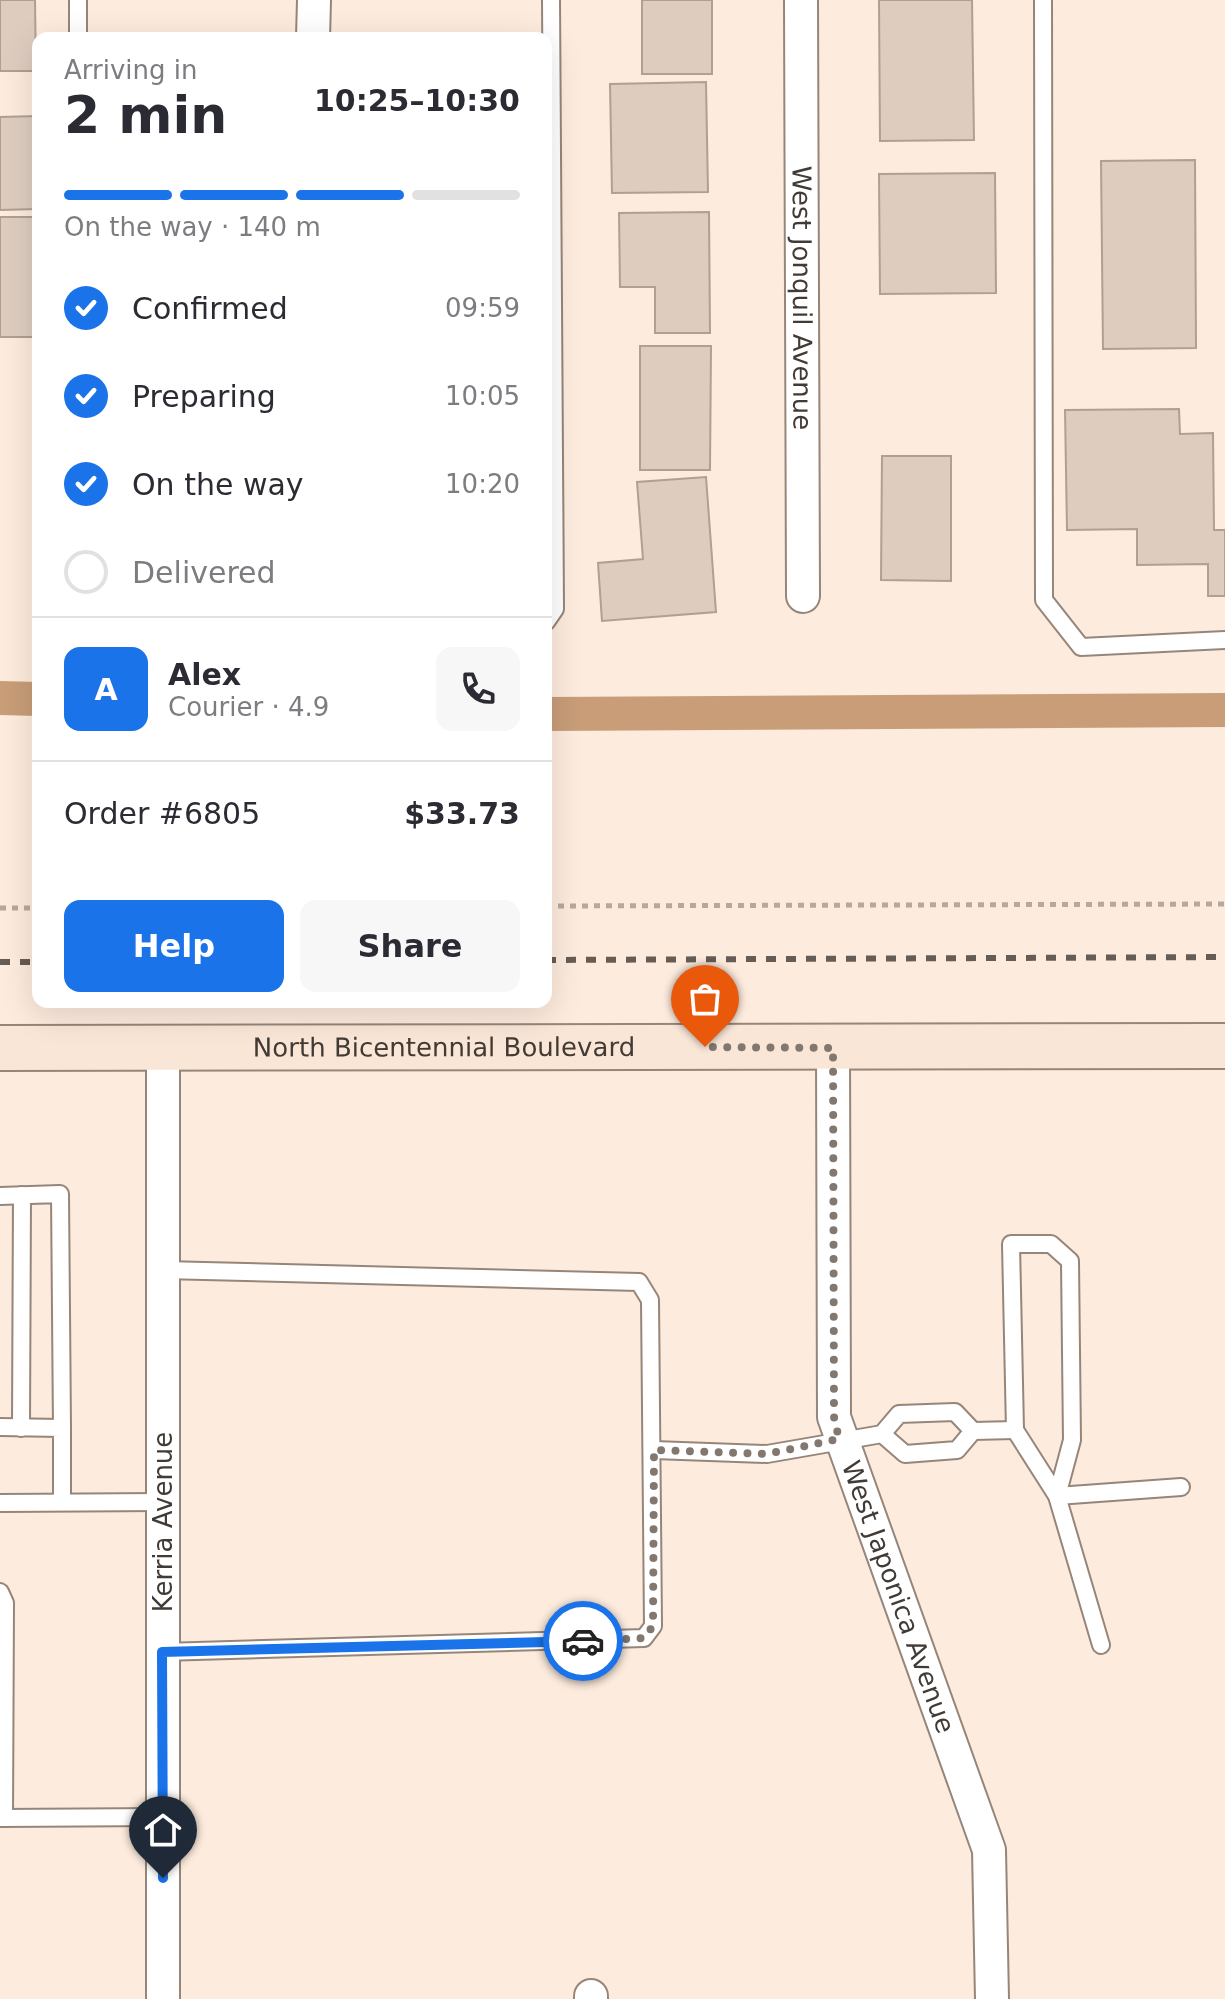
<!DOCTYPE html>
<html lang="en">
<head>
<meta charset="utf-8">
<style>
  body { margin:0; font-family:"DejaVu Sans",sans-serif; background:#f7f7f7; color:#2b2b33; height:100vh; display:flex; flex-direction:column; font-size:30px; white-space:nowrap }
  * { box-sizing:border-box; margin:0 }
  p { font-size:26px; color:#7c7c81 }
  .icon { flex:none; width:44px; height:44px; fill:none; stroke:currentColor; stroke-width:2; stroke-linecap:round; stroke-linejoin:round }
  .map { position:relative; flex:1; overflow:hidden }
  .side { position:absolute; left:32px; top:32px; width:520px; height:976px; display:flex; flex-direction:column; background:#fff; border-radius:16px; box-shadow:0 8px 32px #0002 }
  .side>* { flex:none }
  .pin { position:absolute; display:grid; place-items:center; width:68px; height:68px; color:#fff; margin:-82px -34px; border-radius:50% 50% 50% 0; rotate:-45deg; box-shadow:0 0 8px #0007 }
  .pin .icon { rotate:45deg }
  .courier { position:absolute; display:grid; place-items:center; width:80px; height:80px; margin:-40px; border:6px solid #1a73e8; border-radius:50%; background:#fff; color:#222; box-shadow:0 2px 10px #0007 }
  .head em { font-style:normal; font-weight:600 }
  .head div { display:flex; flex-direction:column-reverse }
  .head { display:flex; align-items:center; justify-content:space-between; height:136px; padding:0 32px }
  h1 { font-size:52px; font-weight:600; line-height:60px }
  .bar { display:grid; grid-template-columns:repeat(4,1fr); gap:12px 8px; align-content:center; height:96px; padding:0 32px }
  .bar i { height:10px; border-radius:6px; background:#e1e1e2 }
  .bar .on { background:#1a73e8 }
  .bar p { grid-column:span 4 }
  .line { display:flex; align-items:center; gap:20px; padding:0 32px; border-top:2px solid #e1e1e2 }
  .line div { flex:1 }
  .round { display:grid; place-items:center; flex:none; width:84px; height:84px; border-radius:16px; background:#f7f7f7 }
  ol { padding:0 32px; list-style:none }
  li { display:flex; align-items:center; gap:24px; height:88px }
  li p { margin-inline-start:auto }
  li .icon { padding:8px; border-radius:50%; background:#1a73e8; color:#fff; stroke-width:4 }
  li:last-child { color:#7c7c81 }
  li i { width:44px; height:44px; border:4px solid #e1e1e2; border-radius:50% }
  .action { display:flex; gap:16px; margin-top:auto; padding:16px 32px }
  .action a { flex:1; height:92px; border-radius:16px; background:#1a73e8; color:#fff; font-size:32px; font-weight:600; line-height:92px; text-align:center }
  .action a+a { background:#f7f7f7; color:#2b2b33 }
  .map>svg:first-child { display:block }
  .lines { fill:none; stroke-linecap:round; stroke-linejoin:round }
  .canal { stroke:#c89d78; stroke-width:34 }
  .building { fill:#decdbf; stroke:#b09f92; stroke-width:2 }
  .service-casing { stroke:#968679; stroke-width:20 }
  .minor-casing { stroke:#968679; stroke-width:36 }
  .secondary-casing { stroke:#968679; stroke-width:48 }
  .path { stroke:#b6a89d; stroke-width:5; stroke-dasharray:6 6; stroke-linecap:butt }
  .service { stroke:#fff; stroke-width:16 }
  .minor { stroke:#fff; stroke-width:32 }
  .secondary { stroke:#f9e6d6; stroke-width:44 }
  .rail { stroke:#665c56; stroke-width:6; stroke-dasharray:10 10; stroke-linecap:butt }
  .done { stroke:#837870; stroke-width:8; stroke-dasharray:0 14.4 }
  .route { stroke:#1a73e8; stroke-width:10 }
  .labels { text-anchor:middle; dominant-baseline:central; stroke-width:7; stroke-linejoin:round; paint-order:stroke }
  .street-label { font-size:26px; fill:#413a35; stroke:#fff }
</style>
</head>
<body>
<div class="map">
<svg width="1225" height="1999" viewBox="0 0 1225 1999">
  <rect width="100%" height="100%" fill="#fdebdd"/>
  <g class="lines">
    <!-- canal -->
    <g class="canal">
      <polyline points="0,698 38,699"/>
      <polyline points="546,714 1225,710"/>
    </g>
  </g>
  <!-- building -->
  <g class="building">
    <polygon points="0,0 35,0 36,71 0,71"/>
    <rect x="642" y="0" width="70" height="74"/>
    <polygon points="879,0 972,0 974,140 880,141"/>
    <polygon points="706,82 708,192 612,193 610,84"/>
    <polygon points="38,116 38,209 0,210 0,117"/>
    <polygon points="1195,160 1196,348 1103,349 1101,161"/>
    <polygon points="995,173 996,293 880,294 879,174"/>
    <polygon points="709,212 710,333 655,333 655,287 620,287 619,213"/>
    <rect x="0" y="217" width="38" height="120"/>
    <polygon points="640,346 711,346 710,470 640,470"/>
    <polygon points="1179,409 1180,434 1213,433 1214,530 1225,530 1225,596 1208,596 1208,564 1137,565 1137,529 1067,530 1065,410"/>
    <polygon points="882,456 951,456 951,581 881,580"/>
    <polygon points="706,477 716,612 602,621 598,563 643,559 637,482"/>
  </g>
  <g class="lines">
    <defs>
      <g id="service">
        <polyline points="78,0 78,38"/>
        <polyline points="1043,0 1044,600 1081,647 1225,640"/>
        <polyline points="546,622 555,609 551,0"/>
        <polyline points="0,1196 60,1194 62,1428"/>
        <polyline points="0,1427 62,1428 62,1502"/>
        <polyline points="21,1428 22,1195"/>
        <polyline points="1015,1430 1057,1496 1101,1645"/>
        <polyline points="973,1431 1015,1430 1011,1244 1051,1244 1070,1261 1072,1440 1057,1496 1181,1487"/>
        <polyline points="654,1450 767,1454 882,1434 899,1414 955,1412 973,1431 957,1450 905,1454 882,1434"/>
        <polyline points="0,1503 163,1502"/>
        <polyline points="0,1592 5,1603 4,1818"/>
        <polyline points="162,1652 644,1638 653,1626 650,1300 639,1282 163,1270"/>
        <polyline points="0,1818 163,1817"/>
      </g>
      <g id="minor">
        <path id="s1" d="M801,0L803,596"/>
        <polyline points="313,38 314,0"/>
        <path id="s2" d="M833,1048L834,1417L989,1850L992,1999"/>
        <polyline points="163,1999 163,1046"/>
        <polyline points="591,1999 591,1996"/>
      </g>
      <g id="secondary">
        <path id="s3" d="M0,1048L1225,1046"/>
      </g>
    </defs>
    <!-- service casing -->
    <use href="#service" class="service-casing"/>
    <!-- minor casing -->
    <use href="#minor" class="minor-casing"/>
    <!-- secondary casing -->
    <use href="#secondary" class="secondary-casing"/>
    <!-- path -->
    <g class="path">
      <polyline points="546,906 1225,904"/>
      <polyline points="0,908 38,908"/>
    </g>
    <!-- service -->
    <use href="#service" class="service"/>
    <!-- minor -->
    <use href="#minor" class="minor"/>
    <!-- secondary -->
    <use href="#secondary" class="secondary"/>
    <!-- rail -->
    <g class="rail">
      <polyline points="546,960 1225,957"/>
      <polyline points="0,962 38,962"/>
    </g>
  </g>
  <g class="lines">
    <!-- done -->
    <polyline class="done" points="583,1641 644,1638 653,1626 654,1450 767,1454 839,1439 834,1417 833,1048 705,1047"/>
    <!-- route -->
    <polyline class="route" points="163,1878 162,1652 583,1641"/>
  </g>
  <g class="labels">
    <!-- street labels -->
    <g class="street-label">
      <text stroke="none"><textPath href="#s1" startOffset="298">West Jonquil Avenue</textPath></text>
      <text stroke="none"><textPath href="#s3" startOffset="444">North Bicentennial Boulevard</textPath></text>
      <text transform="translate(163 1522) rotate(-90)">Kerria Avenue</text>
      <text stroke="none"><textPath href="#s2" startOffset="560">West Japonica Avenue</textPath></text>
    </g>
  </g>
</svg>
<div class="pin" style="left:705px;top:1047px;background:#ea580c"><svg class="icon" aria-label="bag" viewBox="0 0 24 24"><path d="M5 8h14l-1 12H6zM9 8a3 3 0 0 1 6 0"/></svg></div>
<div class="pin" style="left:163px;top:1878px;background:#1f2937"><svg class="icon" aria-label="home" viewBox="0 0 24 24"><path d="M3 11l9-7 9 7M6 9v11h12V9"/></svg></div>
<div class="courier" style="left:583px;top:1641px"><svg class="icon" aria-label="car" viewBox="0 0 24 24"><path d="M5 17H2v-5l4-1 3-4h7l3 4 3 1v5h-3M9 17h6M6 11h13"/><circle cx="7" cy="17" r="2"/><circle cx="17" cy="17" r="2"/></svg></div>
<section class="side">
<div class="head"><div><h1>2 min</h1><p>Arriving in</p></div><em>10:25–10:30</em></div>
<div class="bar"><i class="on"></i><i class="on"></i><i class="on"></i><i></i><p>On the way · 140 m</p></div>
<ol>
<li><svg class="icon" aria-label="check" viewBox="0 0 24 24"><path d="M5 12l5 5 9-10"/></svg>Confirmed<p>09:59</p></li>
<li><svg class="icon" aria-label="check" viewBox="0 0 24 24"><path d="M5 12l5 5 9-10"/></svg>Preparing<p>10:05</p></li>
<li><svg class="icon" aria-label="check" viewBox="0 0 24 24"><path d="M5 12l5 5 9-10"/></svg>On the way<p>10:20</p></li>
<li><i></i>Delivered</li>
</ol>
<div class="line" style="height:144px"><b class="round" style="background:#1a73e8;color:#fff">A</b><div><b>Alex</b><p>Courier · 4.9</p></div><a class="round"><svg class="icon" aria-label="phone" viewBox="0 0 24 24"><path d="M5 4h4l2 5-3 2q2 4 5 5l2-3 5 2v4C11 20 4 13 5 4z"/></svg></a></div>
<div class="line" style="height:104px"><div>Order #6805</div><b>$33.73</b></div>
<div class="action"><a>Help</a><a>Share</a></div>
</section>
</div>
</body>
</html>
